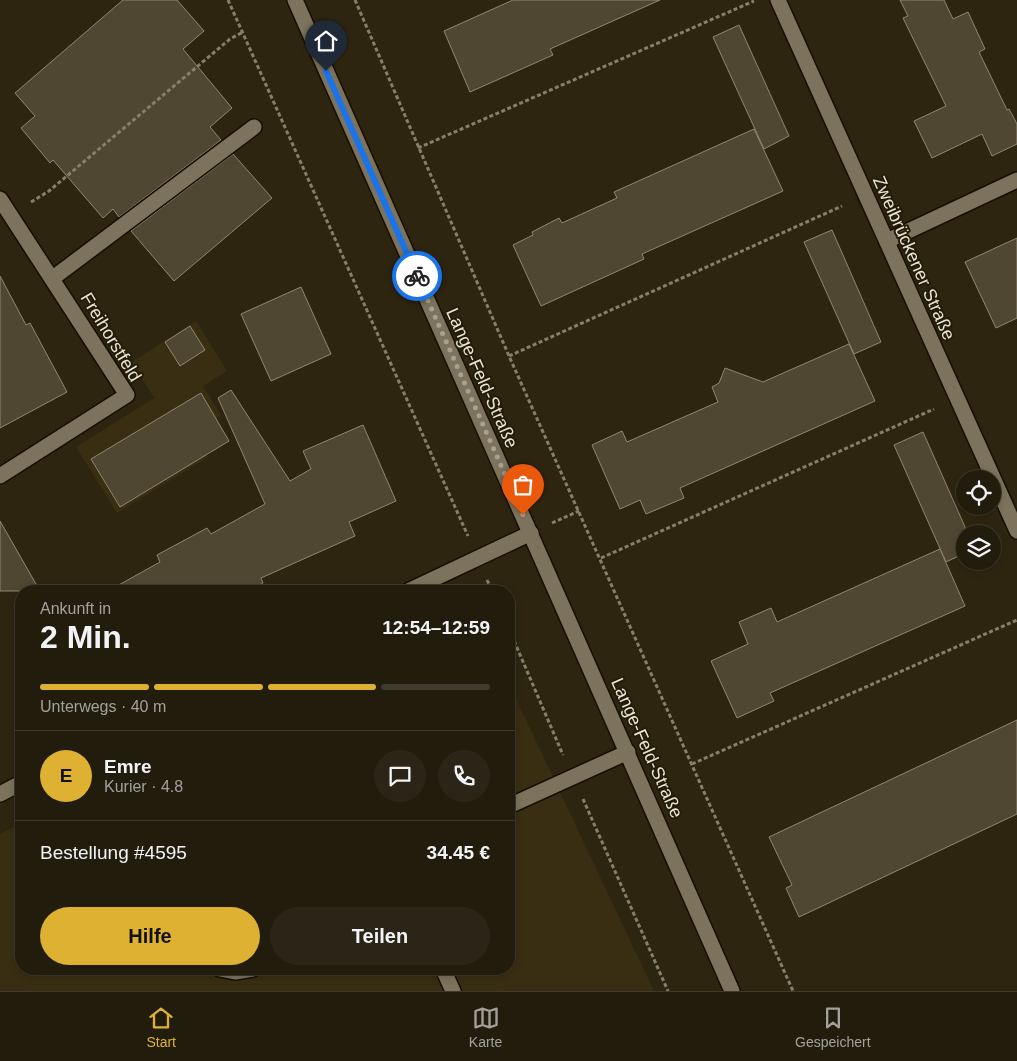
<!DOCTYPE html>
<html lang="de">
<head>
<meta charset="utf-8">
<style>
  body { margin:0; font-family:Helvetica,sans-serif; background:#2a2516; color:#f1f3f6; height:100vh; display:flex; flex-direction:column; font-size:19px; white-space:nowrap }
  * { box-sizing:border-box; margin:0 }
  p { font-size:16px; color:#a2a19d }
  .icon { flex:none; width:28px; height:28px; fill:none; stroke:currentColor; stroke-width:2; stroke-linecap:round; stroke-linejoin:round }
  .map { position:relative; flex:1; overflow:hidden }
  .sheet { position:absolute; left:15px; top:585px; width:500px; height:390px; display:flex; flex-direction:column; background:#221c0d; border-radius:20px; box-shadow:0 2px 8px #0003,0 0 0 1px #3f3a2e }
  .sheet>* { flex:none }
  .controls { position:absolute; left:956px; top:470px; display:grid; gap:10px }
  .controls a { display:grid; place-items:center; width:45px; height:45px; border-radius:50%; background:#221c0d; box-shadow:0 2px 8px #0003,0 0 0 1px #3f3a2e; font-size:25px }
  .pin { position:absolute; display:grid; place-items:center; width:42px; height:42px; color:#fff; margin:-51px -21px; border-radius:50% 50% 50% 0; rotate:-45deg; box-shadow:0 0 5px #0007 }
  .pin .icon { rotate:45deg }
  .courier { position:absolute; display:grid; place-items:center; width:50px; height:50px; margin:-25px; border:4px solid #1a73e8; border-radius:50%; background:#fff; color:#222; box-shadow:0 1px 6px #0007 }
  .headline em { font-style:normal; font-weight:800 }
  .headline div { display:flex; flex-direction:column-reverse }
  .headline { display:flex; align-items:center; justify-content:space-between; height:85px; padding:0 25px }
  h1 { font-size:32px; font-weight:800; line-height:38px }
  .bar { display:grid; grid-template-columns:repeat(4,1fr); gap:8px 5px; align-content:center; height:60px; padding:0 25px }
  .bar i { height:6px; border-radius:4px; background:#3f3a2e }
  .bar .current { background:#deb133 }
  .bar p { grid-column:span 4 }
  .line { display:flex; align-items:center; gap:12px; padding:0 25px; border-top:1px solid #3f3a2e }
  .line div { flex:1 }
  .round { display:grid; place-items:center; flex:none; width:52px; height:52px; border-radius:26px; background:#2a2516 }
  .action { display:flex; gap:10px; margin-top:auto; padding:10px 25px }
  .action a { flex:1; height:58px; border-radius:30px; background:#deb133; color:#111; font-size:20px; font-weight:800; line-height:58px; text-align:center }
  .action a+a { background:#2a2516; color:#f1f3f6 }
  .tabs { display:flex; justify-content:space-around; align-items:center; height:70px; border-top:1px solid #3f3a2e; background:#221c0d; font-size:14px; color:#a2a19d }
  .tabs a { display:grid; justify-items:center; gap:2px }
  .tabs .current { color:#deb133 }
  .map>svg:first-child { display:block }
  .built { fill:#392e12 }
  .building { fill:#504732; stroke:#918770 }
  .lines { fill:none; stroke-linecap:round; stroke-linejoin:round }
  .minor-casing { stroke:#160e00; stroke-width:18 }
  .path { stroke:#867f6e; stroke-width:3; stroke-dasharray:4 2.5; stroke-linecap:butt }
  .minor { stroke:#7d735c; stroke-width:15 }
  .done { stroke:#a8a192; stroke-width:5; stroke-dasharray:0 9 }
  .route { stroke:#1a73e8; stroke-width:6 }
  .labels { text-anchor:middle; dominant-baseline:central; stroke-width:4; stroke-linejoin:round; paint-order:stroke }
  .street-label { font-size:18px; fill:#e9e4d7; stroke:#241c07 }
</style>
</head>
<body>
<div class="map">
<svg width="1017" height="991" viewBox="0 0 1017 991">
  <rect width="100%" height="100%" fill="#2e2511"/>
  <!-- built -->
  <g class="built">
    <polygon points="196,321 227,371 203,386 221,416 193,433 208,457 117,513 76,447 154,398 132,362"/>
    <polygon points="509,684 654,991 0,991 0,834 21,823 21,969 509,969"/>
  </g>
  <!-- building -->
  <g class="building">
    <polygon points="123,0 177,0 204,31 183,49 232,108 210,127 221,140 119,217 113,209 103,218 53,160 50,163 21,128 35,116 15,93"/>
    <polygon points="513,0 660,0 550,49 553,55 470,92 444,31"/>
    <polygon points="900,0 944,0 953,19 968,12 985,49 979,52 1007,110 1009,109 1017,124 1017,144 992,156 982,134 932,158 914,121 946,106 903,18 908,16"/>
    <polygon points="739,25 789,136 764,149 713,37"/>
    <polygon points="754,129 783,191 642,254 644,259 541,306 513,245 533,235 532,232 559,218 562,223 617,198 614,192"/>
    <polygon points="233,154 272,198 174,281 131,231"/>
    <polygon points="832,230 881,342 854,354 804,242"/>
    <polygon points="1017,238 1017,318 996,328 965,262"/>
    <polygon points="0,276 26,325 30,323 67,392 0,428"/>
    <polygon points="301,287 331,354 271,381 241,314"/>
    <polygon points="190,326 205,350 180,366 165,342"/>
    <polygon points="849,344 875,401 680,488 684,498 646,514 640,500 620,509 592,445 622,431 627,442 718,402 712,387 719,383 725,368 763,382"/>
    <polygon points="231,390 290,481 311,469 303,451 363,425 396,501 349,522 355,536 261,578 263,583 248,591 108,591 160,562 157,555 207,528 211,534 265,504 218,398"/>
    <polygon points="201,393 229,441 120,507 91,459"/>
    <polygon points="923,432 965,527 965,553 946,562 894,445"/>
    <polygon points="0,521 40,591 0,591"/>
    <polygon points="940,549 965,606 770,693 774,701 737,718 711,661 748,644 739,622 771,608 777,622"/>
    <polygon points="1017,720 1017,814 799,917 786,888 792,885 769,837"/>
  </g>
  <g class="lines">
    <defs>
      <g id="minor">
        <polyline points="295,0 732,991"/>
        <polyline points="778,0 1017,531"/>
        <polyline points="0,199 127,395 0,476"/>
        <polyline points="887,241 1017,180"/>
        <polyline points="53,278 254,127"/>
        <polyline points="408,591 531,533"/>
        <polyline points="0,794 21,783"/>
        <polyline points="509,806 628,752"/>
        <polyline points="220,969 235,972 253,969"/>
        <polyline points="443,969 453,991"/>
      </g>
    </defs>
    <!-- minor casing -->
    <use href="#minor" class="minor-casing"/>
    <!-- path -->
    <g class="path">
      <polyline points="228,0 468,536"/>
      <polyline points="355,0 509,356 793,991"/>
      <polyline points="418,148 754,1"/>
      <polyline points="31,202 49,191 230,39 243,32"/>
      <polyline points="509,356 842,206"/>
      <polyline points="552,523 579,511"/>
      <polyline points="601,558 934,409"/>
      <polyline points="487,580 492,591"/>
      <polyline points="509,629 563,755"/>
      <polyline points="692,764 1017,620"/>
      <polyline points="583,799 668,991"/>
    </g>
    <!-- minor -->
    <use href="#minor" class="minor"/>
  </g>
  <g class="lines">
    <!-- done -->
    <polyline class="done" points="417,276 523,515"/>
    <!-- route -->
    <polyline class="route" points="326,71 417,276"/>
  </g>
  <g class="labels">
    <!-- street labels -->
    <g class="street-label">
      <text transform="translate(914 258) rotate(66)">Zweibrückener Straße</text>
      <text transform="translate(111 337) rotate(59)">Freihorstfeld</text>
      <text transform="translate(482 378) rotate(66)">Lange-Feld-Straße</text>
      <text transform="translate(647 748) rotate(66)">Lange-Feld-Straße</text>
    </g>
  </g>
</svg>
<div class="controls">
<a><svg class="icon" aria-label="locate" viewBox="0 0 24 24"><circle cx="12" cy="12" r="6"/><path d="M12 2v4M12 18v4M2 12h4M18 12h4"/></svg></a>
<a><svg class="icon" aria-label="layers" viewBox="0 0 24 24"><path d="M12 4l9 5-9 5-9-5zM3 14l9 5 9-5"/></svg></a>
</div>
<div class="pin" style="left:523px;top:515px;background:#ea580c"><svg class="icon" aria-label="bag" viewBox="0 0 24 24"><path d="M5 8h14l-1 12H6zM9 8a3 3 0 0 1 6 0"/></svg></div>
<div class="pin" style="left:326px;top:71px;background:#1f2937"><svg class="icon" aria-label="home" viewBox="0 0 24 24"><path d="M3 11l9-7 9 7M6 9v11h12V9"/></svg></div>
<div class="courier" style="left:417px;top:276px"><svg class="icon" aria-label="bike" viewBox="0 0 24 24"><circle cx="6" cy="16" r="4"/><circle cx="18" cy="16" r="4"/><path d="M6 16l4-8h5l3 8M10 8l3 8H6M13 5h3"/></svg></div>
<section class="sheet">
<div class="headline"><div><h1>2 Min.</h1><p>Ankunft in</p></div><em>12:54–12:59</em></div>
<div class="bar"><i class="current"></i><i class="current"></i><i class="current"></i><i></i><p>Unterwegs · 40 m</p></div>
<div class="line" style="height:90px"><b class="round" style="background:#deb133;color:#111">E</b><div><b>Emre</b><p>Kurier · 4.8</p></div><a class="round"><svg class="icon" aria-label="chat" viewBox="0 0 24 24"><path d="M4 5h16v11H9l-5 4z"/></svg></a><a class="round"><svg class="icon" aria-label="phone" viewBox="0 0 24 24"><path d="M5 4h4l2 5-3 2q2 4 5 5l2-3 5 2v4C11 20 4 13 5 4z"/></svg></a></div>
<div class="line" style="height:65px"><div>Bestellung #4595</div><b>34.45 €</b></div>
<div class="action"><a>Hilfe</a><a>Teilen</a></div>
</section>
</div>
<nav class="tabs">
<a class="current"><svg class="icon" aria-label="home" viewBox="0 0 24 24"><path d="M3 11l9-7 9 7M6 9v11h12V9"/></svg>Start</a>
<a><svg class="icon" aria-label="map" viewBox="0 0 24 24"><path d="M3 6l6-2 6 2 6-2v14l-6 2-6-2-6 2zM9 4v14M15 6v14"/></svg>Karte</a>
<a><svg class="icon" aria-label="saved" viewBox="0 0 24 24"><path d="M7 4h10v16l-5-4-5 4z"/></svg>Gespeichert</a>
</nav>
</body>
</html>
